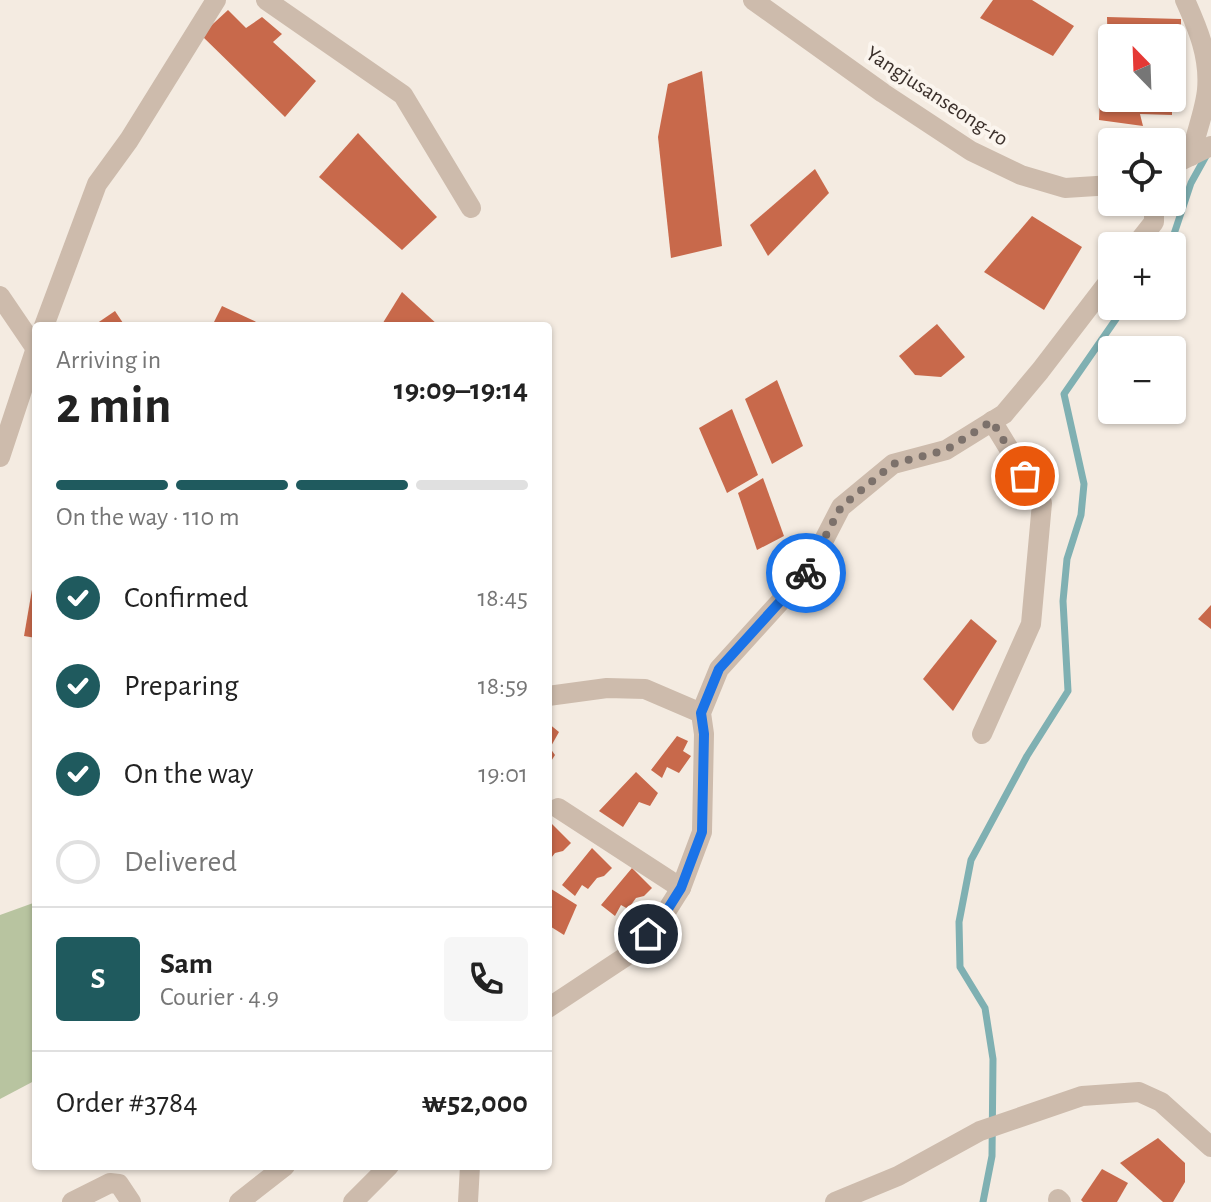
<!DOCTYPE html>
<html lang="en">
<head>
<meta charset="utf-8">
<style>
  body { margin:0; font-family:"Alegreya Sans",sans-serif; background:#f6f6f6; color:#222; height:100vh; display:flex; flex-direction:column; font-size:30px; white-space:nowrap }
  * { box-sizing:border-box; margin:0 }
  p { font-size:26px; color:#767676 }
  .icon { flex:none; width:44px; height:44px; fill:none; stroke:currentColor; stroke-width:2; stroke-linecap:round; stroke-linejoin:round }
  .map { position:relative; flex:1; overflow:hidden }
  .drawer { position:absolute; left:32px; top:322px; width:520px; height:848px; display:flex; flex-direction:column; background:#fff; border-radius:8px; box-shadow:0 2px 6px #0004 }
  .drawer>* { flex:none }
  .needle { width:52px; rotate:337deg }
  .buttons { position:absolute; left:1098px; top:24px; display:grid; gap:16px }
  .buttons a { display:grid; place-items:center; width:88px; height:88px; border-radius:8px; background:#fff; box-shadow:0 2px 6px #0004; font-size:40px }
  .pin { position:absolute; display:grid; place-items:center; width:68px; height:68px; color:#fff; margin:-34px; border:4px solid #fff; border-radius:50%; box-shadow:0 2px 8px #0007 }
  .courier { position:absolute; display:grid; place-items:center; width:80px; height:80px; margin:-40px; border:6px solid #1a73e8; border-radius:50%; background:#fff; color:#222; box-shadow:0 2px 10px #0007 }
  .summary em { font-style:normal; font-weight:700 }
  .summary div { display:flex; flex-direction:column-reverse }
  .summary { display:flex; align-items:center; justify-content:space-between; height:136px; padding:0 24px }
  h1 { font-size:52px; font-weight:700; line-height:60px }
  .bar { display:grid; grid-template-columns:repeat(4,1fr); gap:12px 8px; align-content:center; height:96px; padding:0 24px }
  .bar i { height:10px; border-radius:6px; background:#e0e0e0 }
  .bar .on { background:#1f5a5e }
  .bar p { grid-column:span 4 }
  .line { display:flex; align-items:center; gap:20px; padding:0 24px; border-top:2px solid #e0e0e0 }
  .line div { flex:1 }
  .round { display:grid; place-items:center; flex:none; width:84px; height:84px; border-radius:8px; background:#f6f6f6 }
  ol { padding:0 24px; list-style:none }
  li { display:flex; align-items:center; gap:24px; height:88px }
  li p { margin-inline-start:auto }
  li .icon { padding:8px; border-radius:50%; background:#1f5a5e; color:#fff; stroke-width:4 }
  li:last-child { color:#767676 }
  li i { width:44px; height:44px; border:4px solid #e0e0e0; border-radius:50% }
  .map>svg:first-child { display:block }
  .green { fill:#b8c4a0 }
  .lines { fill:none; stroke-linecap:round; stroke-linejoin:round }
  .stream { stroke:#7fb0b2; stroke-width:7 }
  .building { fill:#c8694b }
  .minor { stroke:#cdbbac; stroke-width:20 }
  .done { stroke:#7c716b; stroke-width:8; stroke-dasharray:0 14.4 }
  .route { stroke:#1a73e8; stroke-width:10 }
  .labels { text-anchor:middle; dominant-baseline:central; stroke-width:8; stroke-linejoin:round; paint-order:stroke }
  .street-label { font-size:22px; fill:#3b302b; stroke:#fbf5ee }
</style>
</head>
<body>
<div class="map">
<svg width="1211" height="1202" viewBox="0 0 1211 1202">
  <rect width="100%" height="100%" fill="#f4ebe1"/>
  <!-- green -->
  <polygon class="green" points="36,902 36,1080 0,1099 0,915"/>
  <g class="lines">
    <!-- stream -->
    <g class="stream">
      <polyline points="1170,246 1191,183 1206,156"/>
      <polyline points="983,1202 992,1156 993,1059 985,1008 960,967 959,922 971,860 1027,756 1068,691 1063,601 1067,559 1081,515 1084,484 1064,394 1125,306"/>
    </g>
  </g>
  <!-- building -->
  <g class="building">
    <polygon points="993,0 1032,0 1074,26 1053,56 980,18"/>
    <polygon points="228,10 246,28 262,17 282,34 273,42 316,81 285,117 201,35"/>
    <polygon points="1107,17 1181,19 1181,66 1172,65 1172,38 1112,38 1112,61 1108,61"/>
    <polygon points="702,71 722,246 671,258 658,137 668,84"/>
    <polygon points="1101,71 1112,71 1112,98 1172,98 1172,115 1140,114 1143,126 1099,120"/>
    <polygon points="358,133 437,217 402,250 319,177"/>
    <polygon points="815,169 829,193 768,256 750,225"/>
    <polygon points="1032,216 1082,247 1044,310 984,272"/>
    <polygon points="402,292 439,326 381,326"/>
    <polygon points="222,306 265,326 212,326"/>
    <polygon points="115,311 125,326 93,326"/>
    <polygon points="937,324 965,357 941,377 915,375 899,356"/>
    <polygon points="777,380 803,446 772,464 745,399"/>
    <polygon points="732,409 758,475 727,493 699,428"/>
    <polygon points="763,478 784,536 757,550 738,493"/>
    <polygon points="34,578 36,578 36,638 24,636"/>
    <polygon points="1211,605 1211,629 1198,619"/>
    <polygon points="971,619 997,641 953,711 923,679"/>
    <polygon points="548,723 559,732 550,748 555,755 548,766"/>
    <polygon points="677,736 688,741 683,751 691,756 679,773 667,767 662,778 651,770"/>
    <polygon points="636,772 658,793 650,806 639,802 623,827 599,811"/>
    <polygon points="551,823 571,843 563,851 555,853 548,862 548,826"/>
    <polygon points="592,848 612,868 604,876 597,878 588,889 582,885 575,896 562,885"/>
    <polygon points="632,868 652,888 644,896 636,898 628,909 621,905 615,916 601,905"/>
    <polygon points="548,887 577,905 564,935 548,925"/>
    <polygon points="1158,1138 1185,1163 1185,1182 1173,1202 1163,1202 1120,1163"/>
    <polygon points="1102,1169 1128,1183 1117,1202 1083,1202 1081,1200"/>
  </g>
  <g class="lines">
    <!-- minor -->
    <g class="minor">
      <polyline points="266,0 403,95 471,208"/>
      <polyline points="753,0 883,93 971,151 1021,175 1065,188 1112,185"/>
      <path d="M1185,0C1198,29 1210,57 1207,90C1205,111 1195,135 1191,156"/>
      <polyline points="1172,165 1211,146"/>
      <polyline points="1135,246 1154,222 1154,202"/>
      <polyline points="0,296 36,349"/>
      <polyline points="44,326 97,184 129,140 216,0"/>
      <polyline points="0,457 36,348"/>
      <polyline points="548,696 607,688 645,689 701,713"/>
      <polyline points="982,734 1031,624 1042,503 992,421"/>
      <polyline points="558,808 681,888"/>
      <polyline points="548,1008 631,953 664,915 681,888 702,832 704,734 701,713 719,669 808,571 841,507 893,464 946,450 1004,414 1040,371 1112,277"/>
      <polyline points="1058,1199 1061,1202"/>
      <polyline points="72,1202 110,1183 119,1184 131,1202"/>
      <polyline points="239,1202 285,1166"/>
      <polyline points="353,1202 389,1166"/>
      <polyline points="468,1202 470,1166"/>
      <polyline points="835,1202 898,1176 980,1131 1082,1096 1139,1092 1161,1102 1211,1147"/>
    </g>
  </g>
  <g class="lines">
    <!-- done -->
    <polyline class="done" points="806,573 841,507 893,464 946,450 992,421 1025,476"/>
    <!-- route -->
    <polyline class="route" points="648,934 664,915 681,888 702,832 704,734 701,713 719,669 806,573"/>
  </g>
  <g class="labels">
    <!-- street labels -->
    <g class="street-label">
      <text transform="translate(937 96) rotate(33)">Yangjusanseong-ro</text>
    </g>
  </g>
</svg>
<div class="buttons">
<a><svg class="needle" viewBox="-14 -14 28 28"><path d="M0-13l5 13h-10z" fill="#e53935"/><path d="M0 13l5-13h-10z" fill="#767676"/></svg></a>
<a><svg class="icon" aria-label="locate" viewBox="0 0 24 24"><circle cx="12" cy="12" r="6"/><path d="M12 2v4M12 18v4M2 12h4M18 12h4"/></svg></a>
<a>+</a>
<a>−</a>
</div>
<div class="pin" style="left:1025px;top:476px;background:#ea580c"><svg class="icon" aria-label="bag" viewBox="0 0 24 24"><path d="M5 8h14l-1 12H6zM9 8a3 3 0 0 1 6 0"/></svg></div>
<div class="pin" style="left:648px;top:934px;background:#1f2937"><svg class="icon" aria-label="home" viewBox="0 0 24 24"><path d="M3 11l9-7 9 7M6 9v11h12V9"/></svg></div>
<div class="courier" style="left:806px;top:573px"><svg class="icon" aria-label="bike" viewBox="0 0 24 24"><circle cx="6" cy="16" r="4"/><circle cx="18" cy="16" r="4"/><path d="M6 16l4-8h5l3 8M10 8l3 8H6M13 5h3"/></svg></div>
<section class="drawer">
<div class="summary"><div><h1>2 min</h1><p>Arriving in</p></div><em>19:09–19:14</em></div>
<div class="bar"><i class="on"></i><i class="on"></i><i class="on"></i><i></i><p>On the way · 110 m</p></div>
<ol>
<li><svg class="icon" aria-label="check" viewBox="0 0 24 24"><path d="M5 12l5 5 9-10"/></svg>Confirmed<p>18:45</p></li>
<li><svg class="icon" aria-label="check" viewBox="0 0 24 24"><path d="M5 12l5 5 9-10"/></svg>Preparing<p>18:59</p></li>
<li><svg class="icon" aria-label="check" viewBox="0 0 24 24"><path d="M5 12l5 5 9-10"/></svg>On the way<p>19:01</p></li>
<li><i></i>Delivered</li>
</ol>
<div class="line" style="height:144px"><b class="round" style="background:#1f5a5e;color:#fff">S</b><div><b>Sam</b><p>Courier · 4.9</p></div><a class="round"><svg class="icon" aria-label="phone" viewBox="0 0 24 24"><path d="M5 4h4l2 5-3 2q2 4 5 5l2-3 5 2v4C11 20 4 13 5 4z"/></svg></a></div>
<div class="line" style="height:104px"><div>Order #3784</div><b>₩52,000</b></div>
</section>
</div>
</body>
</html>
